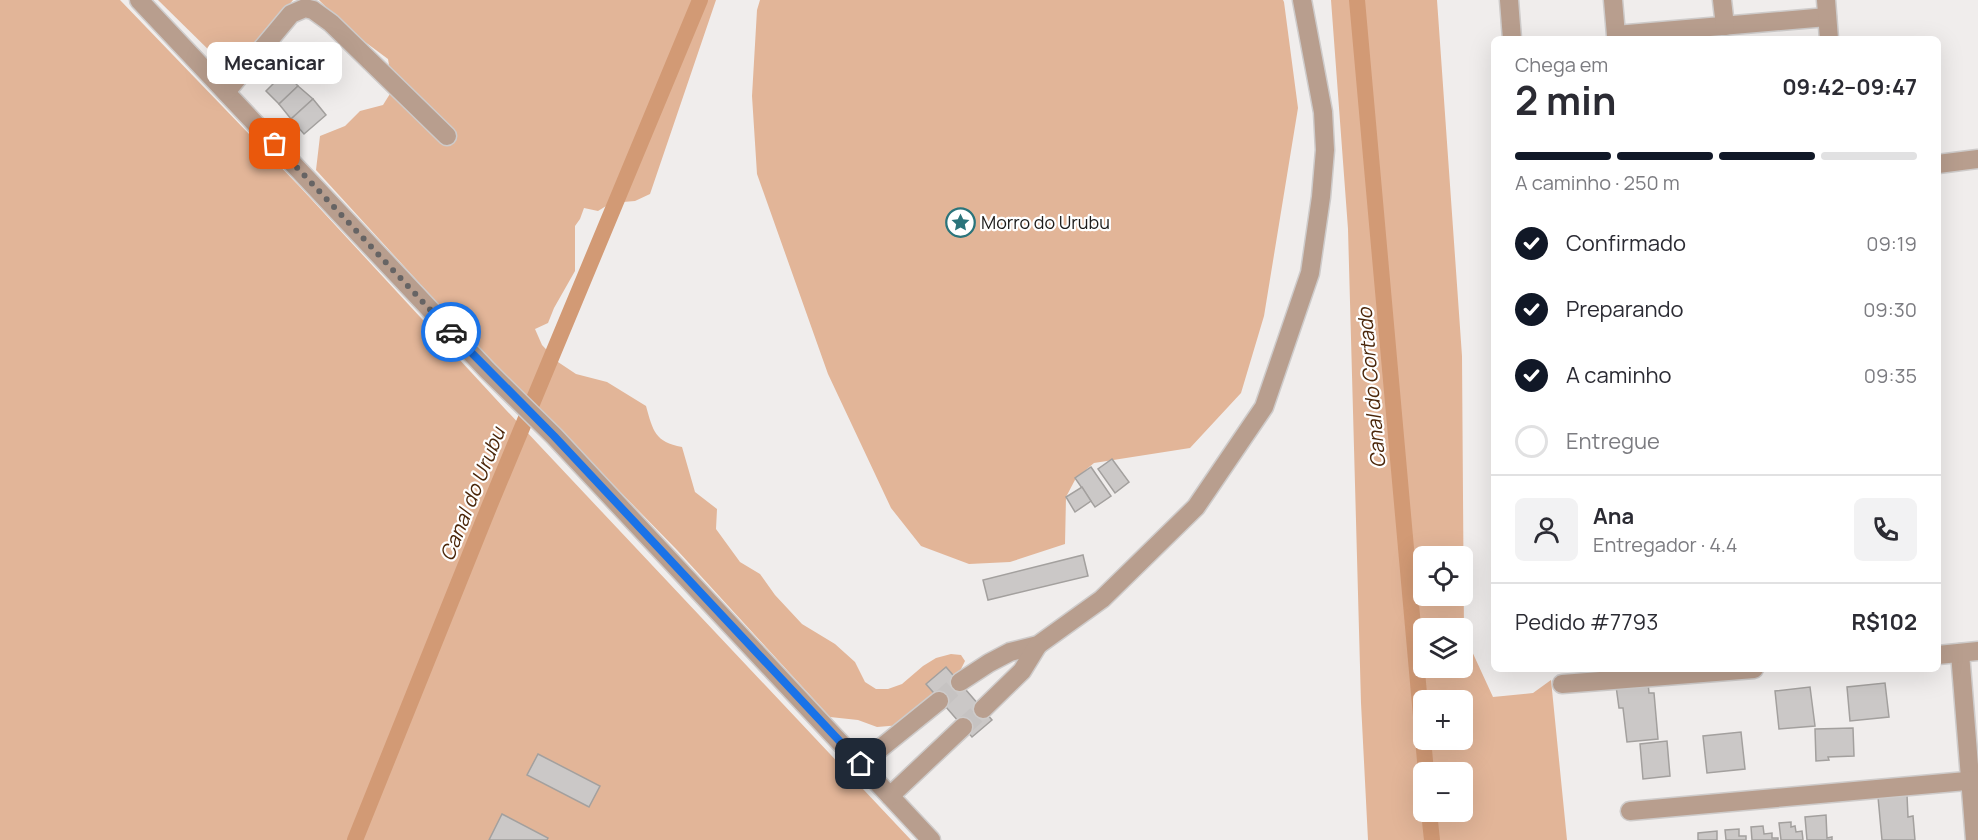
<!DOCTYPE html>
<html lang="pt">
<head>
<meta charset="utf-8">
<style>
  body { margin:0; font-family:Manrope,sans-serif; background:#f2f2f3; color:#2b2b33; height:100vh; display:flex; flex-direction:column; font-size:22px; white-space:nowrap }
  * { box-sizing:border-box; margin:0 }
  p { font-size:20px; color:#7c7c81 }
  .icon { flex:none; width:33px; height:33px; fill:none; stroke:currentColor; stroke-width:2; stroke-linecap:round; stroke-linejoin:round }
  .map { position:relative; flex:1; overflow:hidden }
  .details { position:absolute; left:1491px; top:36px; width:450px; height:636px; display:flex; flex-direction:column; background:#fff; border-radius:9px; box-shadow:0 6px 24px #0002 }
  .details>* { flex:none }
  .controls { position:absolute; left:1413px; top:546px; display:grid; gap:12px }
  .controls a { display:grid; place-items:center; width:60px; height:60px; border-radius:9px; background:#fff; box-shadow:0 6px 24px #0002; font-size:30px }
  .pin { position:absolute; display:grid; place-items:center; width:51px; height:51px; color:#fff; margin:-26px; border-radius:12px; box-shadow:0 3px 9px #0006 }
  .courier { position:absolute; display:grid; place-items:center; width:60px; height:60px; margin:-30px; border:4px solid #1a73e8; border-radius:50%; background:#fff; color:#222; box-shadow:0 2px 8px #0007 }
  .bubble { position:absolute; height:42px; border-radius:9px; background:#fff; box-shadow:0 6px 24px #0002; font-size:20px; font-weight:700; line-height:42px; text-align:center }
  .summary em { font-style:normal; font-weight:700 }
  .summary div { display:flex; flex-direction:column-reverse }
  .summary { display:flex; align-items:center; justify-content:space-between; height:102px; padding:0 24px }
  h1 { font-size:39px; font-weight:700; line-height:45px }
  .bar { display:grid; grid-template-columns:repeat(4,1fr); gap:9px 6px; align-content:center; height:72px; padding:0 24px }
  .bar i { height:8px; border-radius:4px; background:#e1e1e2 }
  .bar .on { background:#111827 }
  .bar p { grid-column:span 4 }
  .line { display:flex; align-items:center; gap:15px; padding:0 24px; border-top:2px solid #e1e1e2 }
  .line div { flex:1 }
  .round { display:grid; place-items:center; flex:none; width:63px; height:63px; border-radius:9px; background:#f2f2f3 }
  ol { padding:0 24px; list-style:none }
  li { display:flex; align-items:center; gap:18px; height:66px }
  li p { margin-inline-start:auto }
  li .icon { padding:6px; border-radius:50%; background:#111827; color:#fff; stroke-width:4 }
  li:last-child { color:#7c7c81 }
  li i { width:33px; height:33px; border:3px solid #e1e1e2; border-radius:50% }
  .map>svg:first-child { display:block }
  .green { fill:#e2b598; fill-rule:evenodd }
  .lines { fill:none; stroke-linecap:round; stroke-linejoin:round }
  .canal { stroke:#d29a75; stroke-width:16 }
  .building { fill:#cbc8c7; stroke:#a3a09e; stroke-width:1.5 }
  .minor-tunnel { stroke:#c6c3c2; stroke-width:18; stroke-dasharray:18 9; stroke-linecap:butt }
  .minor-casing { stroke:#cecbca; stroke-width:21 }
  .minor { stroke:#b89e8e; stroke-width:18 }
  .done { stroke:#666464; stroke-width:6; stroke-dasharray:0 10.8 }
  .route { stroke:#1a73e8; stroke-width:8 }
  .labels { text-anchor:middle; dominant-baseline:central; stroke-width:4.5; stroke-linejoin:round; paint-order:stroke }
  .poi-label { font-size:18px; fill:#1c1b1a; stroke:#fff; text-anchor:start }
  .water-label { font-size:20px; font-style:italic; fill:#4b2609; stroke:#fff }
</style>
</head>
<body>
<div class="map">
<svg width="1978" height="840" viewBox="0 0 1978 840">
  <rect width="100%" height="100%" fill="#f0edec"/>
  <!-- green -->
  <g class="green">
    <polygon points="0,0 120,0 300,187 506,410 911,840 0,840"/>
    <polygon points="158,0 293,0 268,31 242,55 221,62"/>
    <path d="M319,0H716L650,194L635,201L611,203L598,211L584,208L580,219L575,226V271L554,308L548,323L535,329L542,345L558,362L576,374L607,382L646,406C653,431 655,442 682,447L695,492L717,509L716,529L740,562L760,574L775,595L802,624L835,644L855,662L865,682L876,689H888L902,684L923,666L936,658L951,654L961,655L965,661L960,671L901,725L877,727L858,720L830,717L677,550L465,333L316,170L320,136L345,126L360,111L383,105L393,89L388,59L349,30Z"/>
    <polygon points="760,0 1283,0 1284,2 1298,108 1264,316 1241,393 1190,448 1094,463 1076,478 1066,497 1065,544 1010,562 969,564 921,546 891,508 828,374 757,174 752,96 757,10"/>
    <path d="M1331,0H1437L1462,356L1464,634L1493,697L1533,693L1551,680L1567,840H1368L1361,703L1348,229ZM1462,556V596H1424V556ZM1424,628H1462V668H1424ZM1462,700V740H1424V700ZM1462,772V812H1424V772Z"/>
  </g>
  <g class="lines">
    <!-- canal -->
    <g class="canal">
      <polyline points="1357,0 1426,772"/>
      <polyline points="1429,812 1432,840"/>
      <polyline points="355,840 489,507 700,0"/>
    </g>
  </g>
  <!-- building -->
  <g class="building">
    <polygon points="285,72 298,86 279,104 266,91"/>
    <polygon points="298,86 313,99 291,119 279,104"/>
    <polygon points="313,99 326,115 304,134 291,119"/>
    <polygon points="1112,459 1129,482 1115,493 1098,469"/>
    <polygon points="1091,467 1111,496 1095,507 1075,478"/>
    <polygon points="1082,487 1091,501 1075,512 1066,497"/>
    <polygon points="1083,555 1088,576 988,600 983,580"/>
    <polygon points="946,667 992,720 972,737 926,684"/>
    <polygon points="1648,683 1649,693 1654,693 1658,739 1627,742 1623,708 1619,708 1616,686"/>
    <polygon points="1885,683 1889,717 1850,721 1847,687"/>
    <polygon points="1810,687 1815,726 1779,729 1775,691"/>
    <polygon points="1853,728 1854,756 1828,757 1829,760 1816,761 1815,729"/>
    <polygon points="1741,732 1745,769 1707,773 1703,736"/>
    <polygon points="1667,741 1670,776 1643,779 1640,744"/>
    <polygon points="538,754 600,786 589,807 527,775"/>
    <polygon points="1907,795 1908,817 1913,816 1915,840 1882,840 1878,797"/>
    <polygon points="502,814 548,838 547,840 489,840"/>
    <polygon points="1826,815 1827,838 1832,837 1832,840 1807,840 1805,817"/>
    <polygon points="1791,822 1791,827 1795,826 1796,832 1802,831 1803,840 1781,840 1779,823"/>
    <polygon points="1763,826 1764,834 1772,833 1772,838 1778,838 1778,840 1752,840 1751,827"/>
    <polygon points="1739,829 1739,836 1746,836 1746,840 1726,840 1725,830"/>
    <polygon points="1717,831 1717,840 1698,840 1698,833"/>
  </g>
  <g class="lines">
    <!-- minor-tunnel -->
    <g class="minor-tunnel">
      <polyline points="939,701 960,682"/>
      <polyline points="963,727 983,709"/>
    </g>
    <defs>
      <g id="minor">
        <polyline points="139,0 487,370 554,436 931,840"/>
        <polyline points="1509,0 1512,39"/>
        <polyline points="1613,0 1616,35 1827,17"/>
        <polyline points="1722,0 1725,26"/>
        <polyline points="1826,0 1829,39"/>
        <polyline points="226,92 291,14 305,8 313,10 331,23 447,136"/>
        <polyline points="1938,164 1978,159"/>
        <polyline points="1960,653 1975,840"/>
        <polyline points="1938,655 1978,651"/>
        <polyline points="960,682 989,663 1010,652 1038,645 1102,599 1196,507 1264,407 1310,273 1321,197 1325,150 1323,112 1302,0"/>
        <polyline points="1562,684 1754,669"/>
        <polyline points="983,709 1022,671 1038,645"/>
        <polyline points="861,764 939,701"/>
        <polyline points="890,796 963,727"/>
        <polyline points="1630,811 1978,780"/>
      </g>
    </defs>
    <!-- minor casing -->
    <use href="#minor" class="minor-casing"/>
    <!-- minor -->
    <use href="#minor" class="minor"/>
  </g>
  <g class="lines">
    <!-- done -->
    <polyline class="done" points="275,144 451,332"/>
    <!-- route -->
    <polyline class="route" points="451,332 554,436 861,764"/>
  </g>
  <!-- icons -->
  <defs>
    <symbol id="sight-ring" viewBox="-11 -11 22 22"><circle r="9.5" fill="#fff" stroke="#2a747b" stroke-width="1.5"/><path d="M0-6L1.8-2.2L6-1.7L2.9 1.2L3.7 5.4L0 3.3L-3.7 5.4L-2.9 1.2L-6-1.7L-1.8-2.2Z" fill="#2a747b"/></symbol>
  </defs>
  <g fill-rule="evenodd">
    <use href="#sight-ring" x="944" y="206" width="33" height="33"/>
  </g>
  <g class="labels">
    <!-- poi labels -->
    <g class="poi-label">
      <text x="981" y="222">Morro do Urubu</text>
    </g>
    <!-- water labels -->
    <g class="water-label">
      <text transform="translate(1371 388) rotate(-95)">Canal do Cortado</text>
      <text transform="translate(472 494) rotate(-68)">Canal do Urubu</text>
    </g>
  </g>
</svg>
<div class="controls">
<a><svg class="icon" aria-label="locate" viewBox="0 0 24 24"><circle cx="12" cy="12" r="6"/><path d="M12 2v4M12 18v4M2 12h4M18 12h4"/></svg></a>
<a><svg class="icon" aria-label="layers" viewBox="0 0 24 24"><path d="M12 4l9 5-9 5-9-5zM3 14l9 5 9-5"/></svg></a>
<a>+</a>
<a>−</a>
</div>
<div class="pin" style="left:275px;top:144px;background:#ea580c"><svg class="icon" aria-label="bag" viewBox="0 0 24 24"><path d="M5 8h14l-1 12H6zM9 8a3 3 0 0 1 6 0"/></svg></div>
<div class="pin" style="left:861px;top:764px;background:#1f2937"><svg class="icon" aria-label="home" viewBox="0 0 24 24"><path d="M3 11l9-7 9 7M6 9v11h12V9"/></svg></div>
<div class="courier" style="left:451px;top:332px"><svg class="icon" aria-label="car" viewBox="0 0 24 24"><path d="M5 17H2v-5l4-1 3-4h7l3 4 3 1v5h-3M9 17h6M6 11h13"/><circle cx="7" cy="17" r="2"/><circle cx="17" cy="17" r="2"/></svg></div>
<div class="bubble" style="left:207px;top:42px;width:135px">Mecanicar</div>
<section class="details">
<div class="summary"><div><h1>2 min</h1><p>Chega em</p></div><em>09:42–09:47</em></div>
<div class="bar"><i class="on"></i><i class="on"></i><i class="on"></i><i></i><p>A caminho · 250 m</p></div>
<ol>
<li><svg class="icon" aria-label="check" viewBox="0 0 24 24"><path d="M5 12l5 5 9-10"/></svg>Confirmado<p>09:19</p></li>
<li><svg class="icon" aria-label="check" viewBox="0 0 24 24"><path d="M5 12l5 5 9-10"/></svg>Preparando<p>09:30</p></li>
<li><svg class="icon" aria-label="check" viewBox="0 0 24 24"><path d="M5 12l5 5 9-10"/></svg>A caminho<p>09:35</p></li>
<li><i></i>Entregue</li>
</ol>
<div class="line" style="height:108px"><a class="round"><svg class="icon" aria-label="person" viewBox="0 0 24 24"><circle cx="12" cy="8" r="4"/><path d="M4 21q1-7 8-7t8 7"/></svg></a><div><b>Ana</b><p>Entregador · 4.4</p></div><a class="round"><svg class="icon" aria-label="phone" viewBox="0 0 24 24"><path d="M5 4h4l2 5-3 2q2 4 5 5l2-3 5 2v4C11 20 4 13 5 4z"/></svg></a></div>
<div class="line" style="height:78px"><div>Pedido #7793</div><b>R$102</b></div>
</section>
</div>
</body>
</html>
